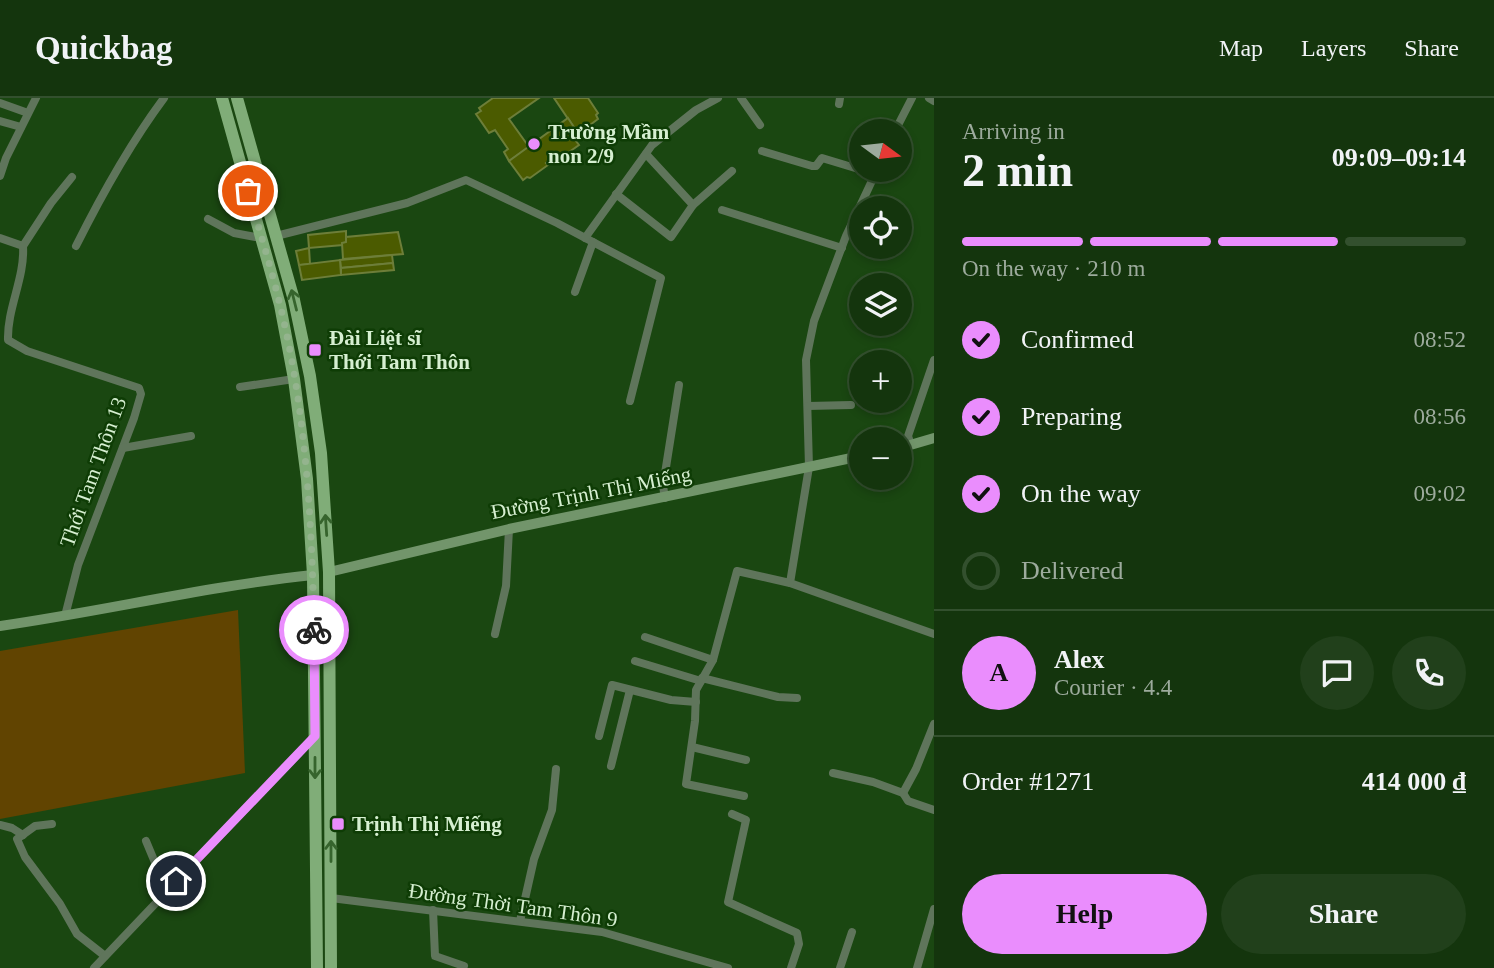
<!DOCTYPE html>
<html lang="en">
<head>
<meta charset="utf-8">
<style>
  body { margin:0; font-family:"Times New Roman",serif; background:#21401b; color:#f1f3f6; height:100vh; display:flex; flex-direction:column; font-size:26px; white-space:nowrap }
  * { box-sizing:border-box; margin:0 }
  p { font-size:23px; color:#9dab9d }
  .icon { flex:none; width:38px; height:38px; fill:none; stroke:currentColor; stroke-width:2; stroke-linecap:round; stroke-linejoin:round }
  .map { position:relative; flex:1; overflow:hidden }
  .side { display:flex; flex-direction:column; background:#14350d; width:560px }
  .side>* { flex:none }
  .needle { width:46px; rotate:105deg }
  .tools { position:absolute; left:849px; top:21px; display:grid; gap:14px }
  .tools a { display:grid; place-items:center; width:63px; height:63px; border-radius:50%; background:#14350d; box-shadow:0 4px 10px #0003,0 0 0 2px #33502e; font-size:35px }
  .pin { position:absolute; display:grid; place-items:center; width:60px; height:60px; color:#fff; margin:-30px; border:4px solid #fff; border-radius:50%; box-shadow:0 2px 7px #0007 }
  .courier { position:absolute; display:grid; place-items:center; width:70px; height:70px; margin:-35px; border:5px solid #ea8dfd; border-radius:50%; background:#fff; color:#222; box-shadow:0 2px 9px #0007 }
  .summary em { font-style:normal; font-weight:700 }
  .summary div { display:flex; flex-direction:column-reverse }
  .summary { display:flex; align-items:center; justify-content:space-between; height:119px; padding:0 28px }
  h1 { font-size:46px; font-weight:700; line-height:52px }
  .bar { display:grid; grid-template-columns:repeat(4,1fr); gap:10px 7px; align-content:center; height:84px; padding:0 28px }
  .bar i { height:9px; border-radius:5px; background:#33502e }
  .bar .active { background:#ea8dfd }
  .bar p { grid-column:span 4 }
  .line { display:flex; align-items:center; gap:18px; padding:0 28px; border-top:2px solid #33502e }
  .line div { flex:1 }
  .round { display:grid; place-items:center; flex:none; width:74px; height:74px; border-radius:37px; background:#21401b }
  ol { padding:0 28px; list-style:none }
  li { display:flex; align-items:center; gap:21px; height:77px }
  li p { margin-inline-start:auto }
  li .icon { padding:7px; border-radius:50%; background:#ea8dfd; color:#111; stroke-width:4 }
  li:last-child { color:#9dab9d }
  li i { width:38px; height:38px; border:4px solid #33502e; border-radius:50% }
  .cta { display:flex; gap:14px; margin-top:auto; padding:14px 28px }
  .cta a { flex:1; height:80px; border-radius:42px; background:#ea8dfd; color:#111; font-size:28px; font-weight:700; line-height:80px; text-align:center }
  .cta a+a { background:#21401b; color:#f1f3f6 }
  header { display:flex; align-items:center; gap:42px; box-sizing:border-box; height:98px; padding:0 35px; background:#14350d; border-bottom:2px solid #33502e }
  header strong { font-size:33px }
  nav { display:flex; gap:38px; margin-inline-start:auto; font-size:24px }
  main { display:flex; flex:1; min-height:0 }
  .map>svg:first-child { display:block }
  .green { fill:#614401 }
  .building { fill:#4b5b00; stroke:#6d7e39; stroke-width:2 }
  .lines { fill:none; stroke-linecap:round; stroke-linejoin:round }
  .minor { stroke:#5f755b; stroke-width:8 }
  .secondary { stroke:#72956b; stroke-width:10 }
  .primary { stroke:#80ad78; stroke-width:12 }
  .oneway { stroke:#36642d }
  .done { stroke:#94b48e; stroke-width:7; stroke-dasharray:0 12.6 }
  .route { stroke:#ea8dfd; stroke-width:9 }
  .poi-dot { fill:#ea8dfd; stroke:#0e3c05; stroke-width:2.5 }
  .labels { text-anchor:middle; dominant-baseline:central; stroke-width:5; stroke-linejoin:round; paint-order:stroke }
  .poi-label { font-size:21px; font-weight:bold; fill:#d6efd1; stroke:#0e3c05; text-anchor:start }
  .street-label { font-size:21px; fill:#d6efd1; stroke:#0e3c05 }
</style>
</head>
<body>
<header>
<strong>Quickbag</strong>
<nav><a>Map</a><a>Layers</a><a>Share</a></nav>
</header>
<main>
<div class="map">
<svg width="934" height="870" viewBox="0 0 934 870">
  <rect width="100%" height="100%" fill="#1a4711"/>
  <!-- green -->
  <polygon class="green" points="238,512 245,675 0,721 0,553"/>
  <!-- building -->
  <g class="building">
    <polygon points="493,0 539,0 509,21 529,49 509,63 504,54 508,51 495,32 489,35 476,16 481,13 479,10"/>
    <polygon points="554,0 588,0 598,15 596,17 598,21 590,27 593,31 581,40"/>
    <polygon points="568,20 581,40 576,43 579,47 559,61 556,58 552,61 548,56 551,61 546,65 548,67 530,80 527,79 523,82 509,63"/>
    <polygon points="346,133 346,144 343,147 309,150 308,137"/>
    <polygon points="398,134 403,156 343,161 342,145 346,144 346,139"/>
    <polygon points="309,150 310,166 299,167 296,153"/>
    <polygon points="392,157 393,165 341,170 340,162"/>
    <polygon points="340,162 341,177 302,182 299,167"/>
    <polygon points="393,165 394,172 341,177 341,170"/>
  </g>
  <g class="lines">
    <!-- minor -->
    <g class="minor">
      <polyline points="741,0 760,27"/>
      <polyline points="929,0 934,3"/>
      <polyline points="0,5 28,15"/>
      <polyline points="839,6 840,0"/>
      <polyline points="0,23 21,29"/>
      <polyline points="895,33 912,0"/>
      <polyline points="762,53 812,68 816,68 822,60 875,76"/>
      <polyline points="646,56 693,107"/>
      <polyline points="877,72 846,138 814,223 806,262 809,369 790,485 934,536"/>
      <polyline points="0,78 6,60 36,0"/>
      <polyline points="616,96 671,139 693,107 732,73"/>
      <polyline points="722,112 842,150"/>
      <polyline points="208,121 234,135 261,140"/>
      <polyline points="276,138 407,105 466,82 557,125 661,180 630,303"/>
      <polyline points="0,140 23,148"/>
      <polyline points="585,140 652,47 696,12 718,0"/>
      <path d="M23,148C25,180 7,210 8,242L27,253L139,290L141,296L134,320L78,467L65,518"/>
      <polyline points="23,148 51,105 72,79"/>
      <path d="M76,148C102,96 129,47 164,0"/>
      <polyline points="575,194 593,144"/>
      <polyline points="240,289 294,281"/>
      <polyline points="808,308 851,307"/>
      <polyline points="911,347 908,338 934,262"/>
      <polyline points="123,350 191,338"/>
      <polyline points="665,400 663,388 679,287"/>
      <polyline points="495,536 506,488 509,431"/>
      <polyline points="645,539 713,562"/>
      <polyline points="635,563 701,583"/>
      <polyline points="702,580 778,599 797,600"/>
      <polyline points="599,638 612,587 671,602 696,604"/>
      <polyline points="692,649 746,662"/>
      <polyline points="611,668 630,592"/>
      <polyline points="833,675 873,684 903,695 916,671 934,626"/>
      <polyline points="903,695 908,703 934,712"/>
      <polyline points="744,698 686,686 695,623 696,592 713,562 737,473 790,485"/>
      <polyline points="732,716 746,722 728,804 797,835 799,846 791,870"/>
      <polyline points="52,726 35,728 17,741 25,759 60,806 77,836 105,858"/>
      <polyline points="0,727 12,730 23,737"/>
      <polyline points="146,743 156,767 176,784"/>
      <polyline points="331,800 602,834 728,870"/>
      <polyline points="433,812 435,858 464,868"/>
      <polyline points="520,823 534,761 552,712 556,671"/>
      <polyline points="94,870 315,638"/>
      <polyline points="840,870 852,834"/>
      <polyline points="917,870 934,811"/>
    </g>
    <!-- secondary -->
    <g class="secondary">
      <polyline points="900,350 934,340"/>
      <polyline points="329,474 509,431 861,358"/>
      <path d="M0,528C105,513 208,488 313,477"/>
    </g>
    <!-- primary -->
    <g class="primary">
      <polyline points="222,0 280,207 294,281 307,381 313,477 317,870"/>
      <polyline points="237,0 294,202 310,278 321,355 329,474 331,870"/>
    </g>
  </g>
  <!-- one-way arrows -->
  <defs><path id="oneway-shaft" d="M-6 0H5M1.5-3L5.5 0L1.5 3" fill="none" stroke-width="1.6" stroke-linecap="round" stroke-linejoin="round" transform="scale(1.75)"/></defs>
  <g class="oneway">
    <use href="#oneway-shaft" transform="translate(294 202) rotate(-104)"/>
    <use href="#oneway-shaft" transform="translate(326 427) rotate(-94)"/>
    <use href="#oneway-shaft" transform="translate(315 670) rotate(90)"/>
    <use href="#oneway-shaft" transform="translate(331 753) rotate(-90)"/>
  </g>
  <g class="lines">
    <!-- done -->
    <path class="done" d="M248,93C259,131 271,169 280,207C306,313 312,424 314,532"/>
    <!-- route -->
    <polyline class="route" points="176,783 315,638 314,532"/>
  </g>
  <!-- markers -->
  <g class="poi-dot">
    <circle cx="534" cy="46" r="7"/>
    <rect x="308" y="245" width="14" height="14" rx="3.5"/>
    <rect x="331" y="719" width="14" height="14" rx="3.5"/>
  </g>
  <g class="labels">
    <!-- poi labels -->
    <g class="poi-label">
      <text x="548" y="34">Trường Mầm<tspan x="548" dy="24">non 2/9</tspan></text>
      <text x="329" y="240">Đài Liệt sĩ<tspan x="329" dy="24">Thới Tam Thôn</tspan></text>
      <text x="352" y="726">Trịnh Thị Miếng</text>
    </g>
    <!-- street labels -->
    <g class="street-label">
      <text transform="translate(93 374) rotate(-70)">Thới Tam Thôn 13</text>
      <text transform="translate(591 395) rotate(-11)">Đường Trịnh Thị Miếng</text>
      <text transform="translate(513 807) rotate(8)">Đường Thời Tam Thôn 9</text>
    </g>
  </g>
</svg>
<div class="tools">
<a><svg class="needle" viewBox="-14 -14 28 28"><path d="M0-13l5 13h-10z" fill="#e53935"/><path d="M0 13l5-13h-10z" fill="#9dab9d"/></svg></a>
<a><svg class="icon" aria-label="locate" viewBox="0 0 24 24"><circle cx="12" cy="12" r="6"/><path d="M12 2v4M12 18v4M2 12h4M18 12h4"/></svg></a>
<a><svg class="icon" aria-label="layers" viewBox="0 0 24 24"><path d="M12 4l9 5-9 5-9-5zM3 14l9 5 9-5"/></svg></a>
<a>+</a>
<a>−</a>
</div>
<div class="pin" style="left:248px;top:93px;background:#ea580c"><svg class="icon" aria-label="bag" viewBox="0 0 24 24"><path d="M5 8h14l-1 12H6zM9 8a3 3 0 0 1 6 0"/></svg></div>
<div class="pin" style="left:176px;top:783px;background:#1f2937"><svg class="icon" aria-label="home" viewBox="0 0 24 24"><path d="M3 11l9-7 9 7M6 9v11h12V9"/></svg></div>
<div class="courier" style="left:314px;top:532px"><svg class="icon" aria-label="bike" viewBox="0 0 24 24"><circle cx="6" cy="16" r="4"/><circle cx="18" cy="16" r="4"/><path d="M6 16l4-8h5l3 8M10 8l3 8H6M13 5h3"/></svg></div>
</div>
<section class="side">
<div class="summary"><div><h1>2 min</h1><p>Arriving in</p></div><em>09:09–09:14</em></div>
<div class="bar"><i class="active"></i><i class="active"></i><i class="active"></i><i></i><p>On the way · 210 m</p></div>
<ol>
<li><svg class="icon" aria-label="check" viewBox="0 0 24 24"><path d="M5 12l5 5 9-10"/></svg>Confirmed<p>08:52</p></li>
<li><svg class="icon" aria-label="check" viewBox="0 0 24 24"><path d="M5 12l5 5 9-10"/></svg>Preparing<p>08:56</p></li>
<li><svg class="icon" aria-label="check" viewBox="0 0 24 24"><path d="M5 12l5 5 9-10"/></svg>On the way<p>09:02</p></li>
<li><i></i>Delivered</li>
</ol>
<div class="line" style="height:126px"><b class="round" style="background:#ea8dfd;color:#111">A</b><div><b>Alex</b><p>Courier · 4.4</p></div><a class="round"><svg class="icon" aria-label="chat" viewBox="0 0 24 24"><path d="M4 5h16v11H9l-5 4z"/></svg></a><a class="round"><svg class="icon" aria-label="phone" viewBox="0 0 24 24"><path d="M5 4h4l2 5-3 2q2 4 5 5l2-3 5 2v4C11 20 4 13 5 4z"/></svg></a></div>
<div class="line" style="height:91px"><div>Order #1271</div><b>414 000 ₫</b></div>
<div class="cta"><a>Help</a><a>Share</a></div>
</section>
</main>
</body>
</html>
